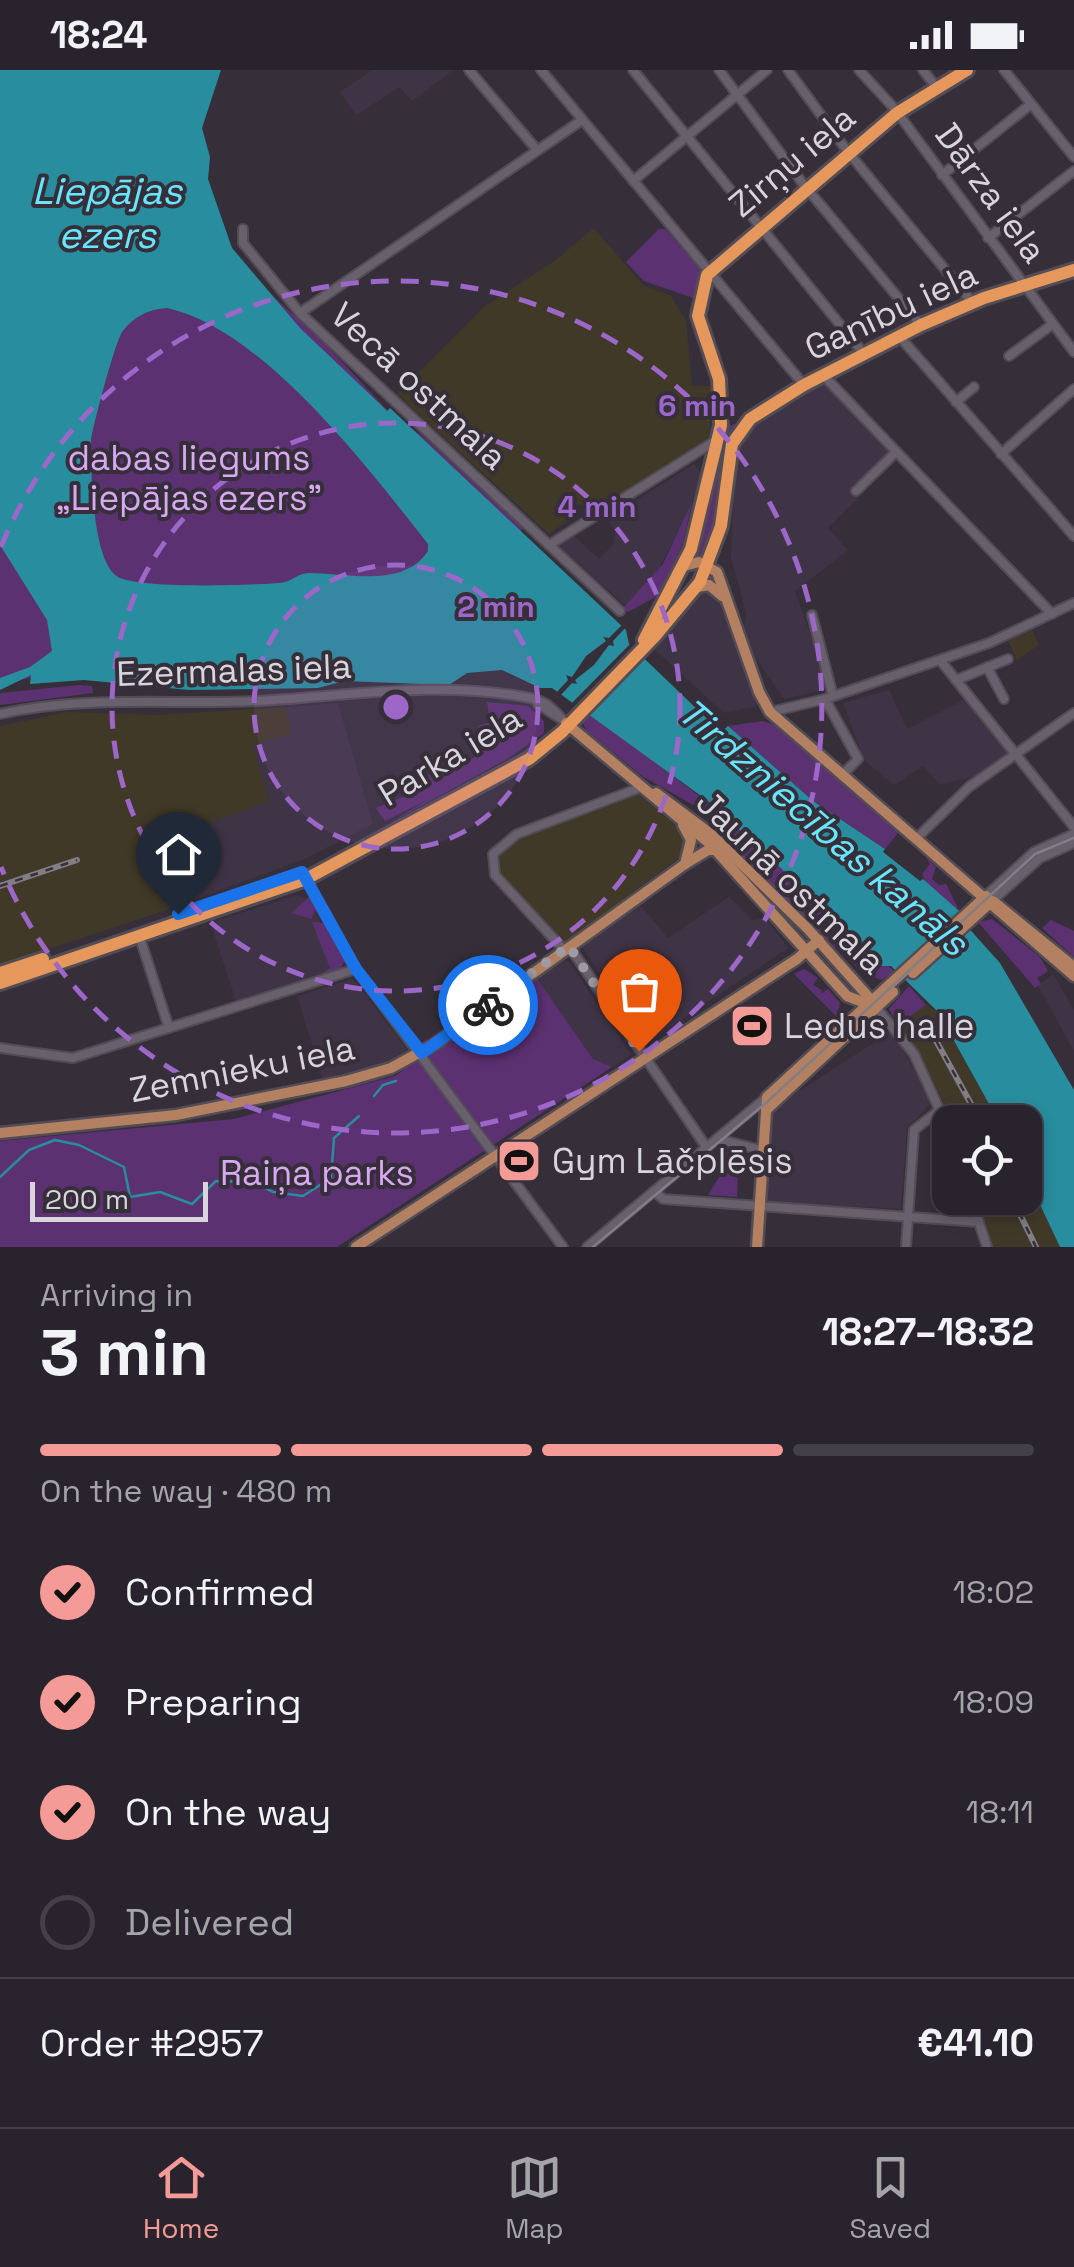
<!DOCTYPE html>
<html lang="en">
<head>
<meta charset="utf-8">
<style>
  body { margin:0; font-family:"Space Grotesk",sans-serif; background:#302b34; color:#f1f3f6; height:100vh; display:flex; flex-direction:column; font-size:38px; white-space:nowrap }
  * { box-sizing:border-box; margin:0 }
  p { font-size:32px; color:#a5a4a9 }
  .icon { flex:none; width:55px; height:55px; fill:none; stroke:currentColor; stroke-width:2; stroke-linecap:round; stroke-linejoin:round }
  .map { position:relative; height:1177px; overflow:hidden }
  .side { display:flex; flex-direction:column; background:#28232c; flex:1 }
  .side>* { flex:none }
  .fabs { position:absolute; left:932px; top:1035px; display:grid; gap:20px }
  .fabs a { display:grid; place-items:center; width:110px; height:110px; border-radius:20px; background:#28232c; box-shadow:0 5px 15px #0003,0 0 0 2px #444048; font-size:50px }
  .scale { position:absolute; left:30px; bottom:25px; width:178px; box-sizing:border-box; padding-left:10px; border:5px solid #d9d5dc; border-top:0; font-size:28px; line-height:35px; white-space:nowrap; color:#d9d5dc; -webkit-text-stroke:8px #362f3a; paint-order:stroke }
  .pin { position:absolute; display:grid; place-items:center; width:85px; height:85px; color:#fff; margin:-102px -42px; border-radius:50% 50% 50% 0; rotate:-45deg; box-shadow:0 0 10px #0007 }
  .pin .icon { rotate:45deg }
  .courier { position:absolute; display:grid; place-items:center; width:100px; height:100px; margin:-50px; border:8px solid #1a73e8; border-radius:50%; background:#fff; color:#222; box-shadow:0 2px 12px #0007 }
  .headline em { font-style:normal; font-weight:700 }
  .headline div { display:flex; flex-direction:column-reverse }
  .headline { display:flex; align-items:center; justify-content:space-between; height:170px; padding:0 40px }
  h1 { font-size:65px; font-weight:700; line-height:75px }
  .bar { display:grid; grid-template-columns:repeat(4,1fr); gap:15px 10px; align-content:center; height:120px; padding:0 40px }
  .bar i { height:12px; border-radius:8px; background:#444048 }
  .bar .current { background:#f59b97 }
  .bar p { grid-column:span 4 }
  .line { display:flex; align-items:center; gap:25px; padding:0 40px; border-top:2px solid #444048 }
  .line div { flex:1 }
  ol { padding:0 40px; list-style:none }
  li { display:flex; align-items:center; gap:30px; height:110px }
  li p { margin-inline-start:auto }
  li .icon { padding:10px; border-radius:50%; background:#f59b97; color:#111; stroke-width:4 }
  li:last-child { color:#a5a4a9 }
  li i { width:55px; height:55px; border:5px solid #444048; border-radius:50% }
  .status { display:flex; justify-content:space-between; align-items:center; height:70px; padding:0 50px; background:#28232c; direction:ltr }
  .status svg { height:28px; fill:currentColor }
  .menu { display:flex; justify-content:space-around; align-items:center; height:140px; border-top:2px solid #444048; background:#28232c; font-size:28px; color:#a5a4a9 }
  .menu a { display:grid; justify-items:center; gap:5px }
  .menu .current { color:#f59b97 }
  .map>svg:first-child { display:block }
  .built { fill:#3f3445 }
  .industrial { fill:#413928 }
  .green { fill:#5c3171 }
  .water { fill:#288d9e; fill-rule:evenodd }
  .pier { fill:#362f3a }
  .lines { fill:none; stroke-linecap:round; stroke-linejoin:round }
  .stream { stroke:#288d9e; stroke-width:2.5 }
  .minor-casing { stroke:#524c55; stroke-width:12 }
  .major-casing { stroke:#524c55; stroke-width:15 }
  .highway-casing { stroke:#524c55; stroke-width:18 }
  .minor { stroke:#68606c; stroke-width:8 }
  .major { stroke:#b38162; stroke-width:10 }
  .highway { stroke:#e5975c; stroke-width:12 }
  .tram { stroke:#837d86; stroke-width:2.5 }
  .rail-casing { stroke:#837d86; stroke-width:6 }
  .rail { stroke:#362f3a; stroke-width:2.5; stroke-dasharray:8; stroke-linecap:butt }
  .done { stroke:#a09ba3; stroke-width:10; stroke-dasharray:0 18 }
  .route { stroke:#1a73e8; stroke-width:12 }
  .ring { fill:none; stroke:#9c67c9; stroke-width:5; stroke-dasharray:18 12 }
  .labels { text-anchor:middle; dominant-baseline:central; stroke-width:8; stroke-linejoin:round; paint-order:stroke }
  .street-label { font-size:35px; fill:#d9d5dc; stroke:#362f3a }
  .park-label { font-size:35px; fill:#d9a8f3; stroke:#362f3a }
  .poi-label { font-size:35px; fill:#d9d5dc; stroke:#362f3a; text-anchor:start }
  .water-label { font-size:38px; font-style:italic; fill:#67e6fe; stroke:#362f3a }
  .centre { fill:#9c67c9; stroke:#362f3a; stroke-width:5 }
  .ring-label { font-size:30px; text-anchor:middle; font-weight:bold; fill:#9c67c9; stroke:#362f3a; stroke-width:8; stroke-linejoin:round; paint-order:stroke }
</style>
</head>
<body>
<div class="status"><b>18:24</b><svg viewBox="0 0 49 12"><path d="M0 12V9h3v3zM5 12V6h3v6zM10 12V3h3v9zM15 12V0h3v12zM26 1h20v11H26zM47 4h2v5h-2z"/></svg></div>
<div class="map">
<svg width="1074" height="1177" viewBox="0 0 1074 1177">
  <rect width="100%" height="100%" fill="#362f3a"/>
  <!-- built -->
  <g class="built">
    <polygon points="373,0 453,0 412,31 400,17 356,45 340,22"/>
    <polygon points="825,312 892,380 852,419 859,427 828,458 848,480 795,521 829,618 784,629 752,582 744,559 746,543 731,488 734,400 743,372 754,357"/>
    <polygon points="694,394 702,405 685,451 653,508 626,536 558,475 574,466 599,489 614,474 615,461 608,448"/>
    <polygon points="703,521 717,525 757,636 724,643 651,576"/>
    <polygon points="889,620 907,659 968,628 1014,684 982,705 940,714 923,696 894,715 864,690 843,633"/>
    <polygon points="338,633 373,754 302,790 169,839 152,787 197,773 194,759 269,731 251,675 290,663 286,637"/>
    <polygon points="296,825 308,829 343,896 236,931 212,858 219,850"/>
    <polygon points="729,827 752,850 765,848 788,878 644,975 581,874 641,836 668,868"/>
    <polygon points="562,888 570,893 631,984 612,997 593,989 536,907"/>
    <polygon points="1053,904 1074,940 1074,981 1038,916"/>
    <polygon points="353,909 407,979 393,991 323,1009 297,926"/>
    <polygon points="892,961 932,1032 907,1058 901,1139 765,1132 770,1040"/>
  </g>
  <!-- industrial -->
  <g class="industrial">
    <polygon points="594,158 643,215 671,226 686,251 692,316 711,316 709,370 591,443 580,434 569,440 572,448 549,464 397,324 484,237 553,192"/>
    <polygon points="1032,560 1039,575 1017,590 1008,570"/>
    <polygon points="286,637 291,663 252,675 269,731 194,759 198,772 153,787 169,839 0,895 0,656 68,642 158,645"/>
    <polygon points="639,725 683,762 684,784 564,873 500,802 497,786 519,768"/>
    <polygon points="926,935 937,942 999,1052 951,1052 954,1042 948,1042 927,998 898,955"/>
    <polygon points="1025,1103 1060,1177 992,1177 975,1128 1025,1128"/>
  </g>
  <!-- green -->
  <g class="green">
    <polygon points="0,0 202,55 213,170 330,279 388,341 425,368 523,458 414,584 72,598 0,615"/>
    <polygon points="659,159 665,159 700,198 693,228 644,211 626,192"/>
    <polygon points="746,349 706,487 701,487 697,480 725,358"/>
    <polygon points="692,432 683,473 659,525 628,542 623,538 663,494"/>
    <polygon points="80,615 92,616 93,623 0,635 0,623"/>
    <polygon points="487,632 528,636 544,651 544,663 507,689 381,758 427,730 385,751 376,738 419,720 416,712 432,703 437,711 481,683 477,675 478,656 490,652"/>
    <polygon points="590,643 744,760 895,902 881,910 862,902 754,801 697,737 642,706 586,660 582,651"/>
    <polygon points="763,651 777,656 901,759 885,779 813,731 728,656"/>
    <polygon points="926,787 936,797 932,809 939,815 946,814 960,842 928,817 922,804 930,794"/>
    <polygon points="310,826 347,893 347,897 344,892 341,898 320,905 330,898 312,852 323,853 315,840 311,849 291,843"/>
    <polygon points="992,849 1040,887 1048,901 1037,908 1041,914 1035,918 978,852"/>
    <polygon points="1051,850 1074,861 1074,887 1042,858"/>
    <polygon points="804,899 818,908 813,915 822,920 820,924 828,919 840,933 837,947 794,904"/>
    <polygon points="536,907 593,989 612,997 337,1177 0,1177 0,1071 234,1049 395,1006"/>
    <polygon points="909,916 926,935 898,955 889,939"/>
    <polygon points="726,1078 737,1082 736,1097 730,1097 738,1099 737,1127 708,1125 728,1093 720,1083"/>
  </g>
  <!-- water -->
  <path class="water" d="M0,0H221L202,58L210,87L208,109L232,178L300,258L380,334L387,341L390,338L626,560L629,574L721,662L728,656L813,731L885,779L883,782L920,811L923,809L959,841L956,844L1000,893L1074,1020V1177H1060L1025,1103V1052H999L938,942L891,896H880L867,884L870,880L708,731L552,618H540L502,600L467,603L449,615L344,611L318,618L189,620L84,610L30,614L31,605L0,620V608L30,597L52,581L47,550L0,475ZM167,238C263,259 368,398 428,474V481C403,519 347,503 308,503C297,504 291,512 280,513C247,515 148,519 120,508C92,497 91,400 91,372C92,358 115,273 122,262C133,247 149,239 167,238Z"/>
  <!-- pier -->
  <g class="pier">
    <polygon points="625,552 628,555 613,571 614,576 609,575 594,595 575,610 577,614 572,613 559,627 556,623 568,610 566,605 572,607 586,586 606,571 603,567 609,568"/>
    <polygon points="633,571 646,585 587,647 571,634"/>
  </g>
  <g class="lines">
    <!-- stream -->
    <g class="stream">
      <polyline points="374,1026 383,1015 396,1011"/>
      <polyline points="0,1107 29,1080 55,1070 79,1075 124,1097 130,1127 160,1122 192,1134 216,1111 253,1112 273,1122 303,1126 331,1108 334,1068 359,1046"/>
    </g>
    <defs>
      <g id="minor">
        <polyline points="469,0 537,80"/>
        <polyline points="541,0 804,315"/>
        <polyline points="633,0 864,284"/>
        <polyline points="719,0 804,115 921,255"/>
        <polyline points="788,0 848,82 972,232"/>
        <polyline points="859,0 894,38 1074,282"/>
        <polyline points="923,0 937,18"/>
        <polyline points="1004,0 1074,87"/>
        <polyline points="942,105 1031,34"/>
        <polyline points="633,111 767,0"/>
        <polyline points="243,159 243,173 300,243 620,541"/>
        <polyline points="988,168 1074,101"/>
        <polyline points="300,243 582,50"/>
        <polyline points="899,266 1074,466"/>
        <polyline points="1009,286 1053,254"/>
        <polyline points="823,305 1052,544"/>
        <polyline points="956,332 974,317"/>
        <polyline points="1001,384 1074,319"/>
        <polyline points="856,421 896,382"/>
        <polyline points="549,475 715,371"/>
        <polyline points="812,545 833,626"/>
        <polyline points="940,590 1074,757"/>
        <polyline points="987,597 1004,629"/>
        <polyline points="956,610 1008,589"/>
        <polyline points="825,629 858,689 843,704"/>
        <polyline points="538,634 561,649"/>
        <polyline points="770,642 825,629 989,573 1074,533"/>
        <path d="M0,644C85,625 170,635 257,631C346,626 442,610 530,628C549,632 554,641 566,653"/>
        <polyline points="918,767 969,717 1074,643"/>
        <polyline points="302,802 356,899 563,1177"/>
        <polyline points="986,826 1034,782 1074,764"/>
        <polyline points="992,831 1040,788 1074,773"/>
        <polyline points="139,865 169,958"/>
        <polyline points="569,876 707,1078"/>
        <polyline points="564,880 495,805 493,784 517,764 642,717"/>
        <polyline points="876,937 914,984 950,1063"/>
        <polyline points="0,978 73,988 356,899"/>
        <polyline points="718,1069 764,1081"/>
        <polyline points="655,1122 663,1129 979,1152"/>
        <polyline points="971,1128 987,1177"/>
        <polyline points="587,1177 767,1027"/>
        <polyline points="906,1177 914,1060 941,1039"/>
      </g>
      <g id="major">
        <polyline points="684,496 699,492 717,502 759,622 770,642 1074,906"/>
        <polyline points="697,517 709,515 722,526"/>
        <polyline points="566,653 710,774 847,926 876,937"/>
        <polyline points="656,723 711,764 808,859 873,932"/>
        <polyline points="683,755 691,770 685,794"/>
        <polyline points="994,832 1074,897"/>
        <polyline points="913,903 992,831"/>
        <polyline points="766,1040 893,922"/>
        <polyline points="0,1063 176,1045 346,1011 391,998 435,974 685,794 708,780 727,780"/>
        <polyline points="356,1177 797,889 819,870"/>
        <polyline points="757,1177 767,1027 986,826"/>
      </g>
      <g id="highway">
        <polyline points="644,570 691,479 721,355 719,309 698,246 707,205 897,43 967,0"/>
        <polyline points="0,903 43,889"/>
        <polyline points="0,913 306,809 529,689 562,662 656,565 700,512 721,456 732,374 750,349 804,315 921,255 984,228 1074,200"/>
      </g>
    </defs>
    <!-- minor casing -->
    <use href="#minor" class="minor-casing"/>
    <!-- major casing -->
    <use href="#major" class="major-casing"/>
    <!-- highway casing -->
    <use href="#highway" class="highway-casing"/>
    <!-- minor -->
    <use href="#minor" class="minor"/>
    <!-- major -->
    <use href="#major" class="major"/>
    <!-- highway -->
    <use href="#highway" class="highway"/>
    <!-- tram -->
    <polyline class="tram" points="593,1177 767,1032 1035,784 1074,768"/>
    <defs>
      <g id="rail">
        <polyline points="0,816 77,790"/>
        <polyline points="929,958 981,1052"/>
        <polyline points="1012,1128 1036,1177"/>
      </g>
    </defs>
    <!-- rail casing -->
    <use href="#rail" class="rail-casing"/>
    <!-- rail -->
    <use href="#rail" class="rail"/>
  </g>
  <g class="lines">
    <!-- done -->
    <polyline class="done" points="488,935 569,876 639,981"/>
    <!-- route -->
    <polyline class="route" points="178,844 302,802 356,899 422,983 488,935"/>
  </g>
  <!-- distance rings -->
  <circle cx="396" cy="637" r="142" fill="#9c67c9" fill-opacity=".12"/>
  <g class="ring">
    <circle cx="396" cy="637" r="142"/>
    <circle cx="396" cy="637" r="284"/>
    <path d="M1 477A426 426 0 1 1 1 797"/>
  </g>
  <!-- icons -->
  <defs>
    <symbol id="stadium-square" viewBox="-11 -11 22 22"><rect x="-9" y="-9" width="18" height="18" rx="4" fill="#f59b97" stroke="#362f3a"/><path d="M0-5a6.5 5 0 1 0 0 10a6.5 5 0 1 0 0-10ZM-3.5-1.8h7v3.6h-7Z" fill="#111"/></symbol>
  </defs>
  <g fill-rule="evenodd">
    <use href="#stadium-square" x="727" y="931" width="50" height="50"/>
    <use href="#stadium-square" x="494" y="1066" width="50" height="50"/>
  </g>
  <g class="labels">
    <!-- street labels -->
    <g class="street-label">
      <text transform="translate(792 91) rotate(-40)">Zirņu iela</text>
      <text transform="translate(991 123) rotate(54)">Dārza iela</text>
      <text transform="translate(891 241) rotate(-25)">Ganību iela</text>
      <text transform="translate(419 316) rotate(43)">Vecā ostmala</text>
      <text transform="translate(234 600) rotate(-2)">Ezermalas iela</text>
      <text transform="translate(450 686) rotate(-31)">Parka iela</text>
      <text transform="translate(791 812) rotate(44)">Jaunā ostmala</text>
      <text transform="translate(242 999) rotate(-11)">Zemnieku iela</text>
    </g>
    <!-- park labels -->
    <g class="park-label">
      <text x="189" y="388">dabas liegums<tspan x="189" dy="40">„Liepājas ezers”</tspan></text>
      <text x="317" y="1103">Raiņa parks</text>
    </g>
    <!-- poi labels -->
    <g class="poi-label">
      <text x="784" y="956">Ledus halle</text>
      <text x="552" y="1091">Gym Lāčplēsis</text>
    </g>
    <!-- water labels -->
    <g class="water-label">
      <text x="107" y="121">Liepājas<tspan x="107" dy="44">ezers</tspan></text>
      <text transform="translate(823 757) rotate(41)">Tirdzniecības kanāls</text>
    </g>
  </g>
  <circle cx="396" cy="637" r="15" class="centre"/>
  <g class="ring-label">
    <text x="697" y="346">6 min</text>
    <text x="597" y="447">4 min</text>
    <text x="496" y="547">2 min</text>
  </g>
</svg>
<div class="fabs">
<a><svg class="icon" aria-label="locate" viewBox="0 0 24 24"><circle cx="12" cy="12" r="6"/><path d="M12 2v4M12 18v4M2 12h4M18 12h4"/></svg></a>
</div>
<div class="scale">200 m</div>
<div class="pin" style="left:639px;top:981px;background:#ea580c"><svg class="icon" aria-label="bag" viewBox="0 0 24 24"><path d="M5 8h14l-1 12H6zM9 8a3 3 0 0 1 6 0"/></svg></div>
<div class="pin" style="left:178px;top:844px;background:#1f2937"><svg class="icon" aria-label="home" viewBox="0 0 24 24"><path d="M3 11l9-7 9 7M6 9v11h12V9"/></svg></div>
<div class="courier" style="left:488px;top:935px"><svg class="icon" aria-label="bike" viewBox="0 0 24 24"><circle cx="6" cy="16" r="4"/><circle cx="18" cy="16" r="4"/><path d="M6 16l4-8h5l3 8M10 8l3 8H6M13 5h3"/></svg></div>
</div>
<section class="side">
<div class="headline"><div><h1>3 min</h1><p>Arriving in</p></div><em>18:27–18:32</em></div>
<div class="bar"><i class="current"></i><i class="current"></i><i class="current"></i><i></i><p>On the way · 480 m</p></div>
<ol>
<li><svg class="icon" aria-label="check" viewBox="0 0 24 24"><path d="M5 12l5 5 9-10"/></svg>Confirmed<p>18:02</p></li>
<li><svg class="icon" aria-label="check" viewBox="0 0 24 24"><path d="M5 12l5 5 9-10"/></svg>Preparing<p>18:09</p></li>
<li><svg class="icon" aria-label="check" viewBox="0 0 24 24"><path d="M5 12l5 5 9-10"/></svg>On the way<p>18:11</p></li>
<li><i></i>Delivered</li>
</ol>
<div class="line" style="height:130px"><div>Order #2957</div><b>€41.10</b></div>
</section>
<nav class="menu">
<a class="current"><svg class="icon" aria-label="home" viewBox="0 0 24 24"><path d="M3 11l9-7 9 7M6 9v11h12V9"/></svg>Home</a>
<a><svg class="icon" aria-label="map" viewBox="0 0 24 24"><path d="M3 6l6-2 6 2 6-2v14l-6 2-6-2-6 2zM9 4v14M15 6v14"/></svg>Map</a>
<a><svg class="icon" aria-label="saved" viewBox="0 0 24 24"><path d="M7 4h10v16l-5-4-5 4z"/></svg>Saved</a>
</nav>
</body>
</html>
